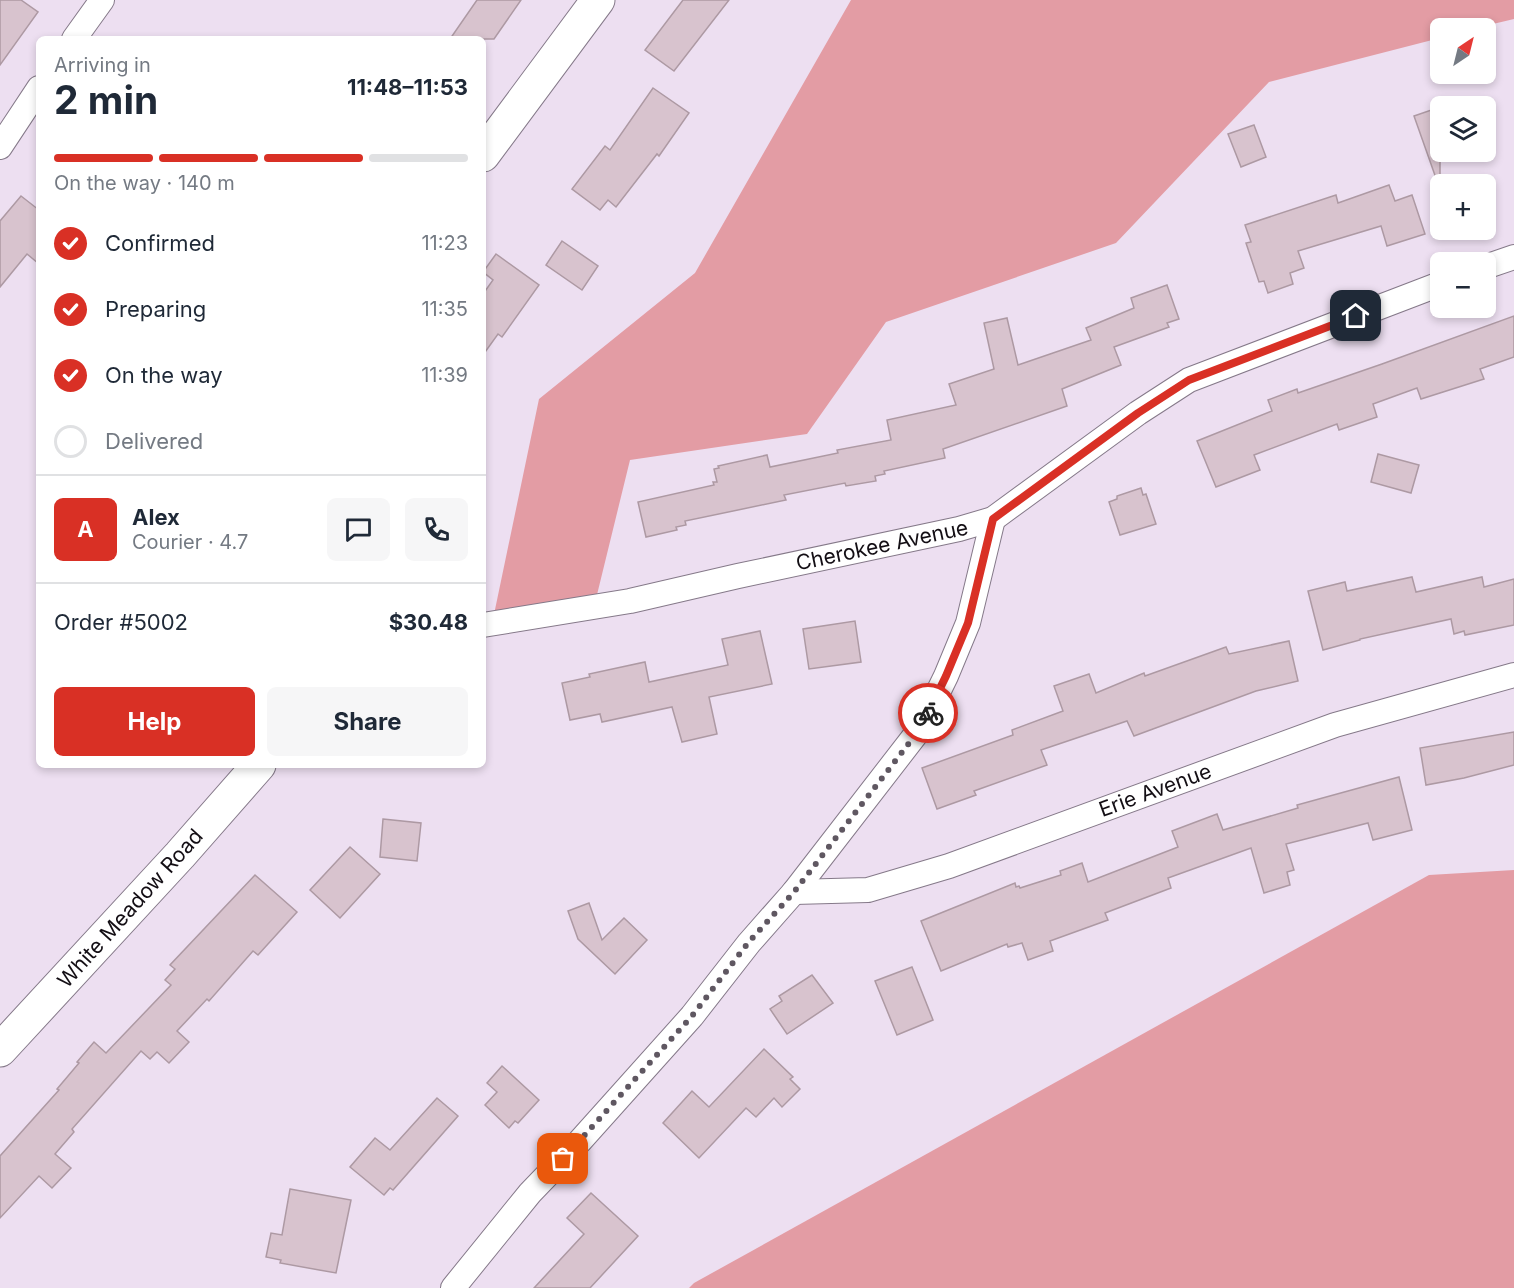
<!DOCTYPE html>
<html lang="en">
<head>
<meta charset="utf-8">
<style>
  body { margin:0; font-family:Inter,sans-serif; background:#f6f6f7; color:#1f2937; height:100vh; display:flex; flex-direction:column; font-size:22px; white-space:nowrap }
  * { box-sizing:border-box; margin:0 }
  p { font-size:20px; color:#747a83 }
  .icon { flex:none; width:33px; height:33px; fill:none; stroke:currentColor; stroke-width:2; stroke-linecap:round; stroke-linejoin:round }
  .map { position:relative; flex:1; overflow:hidden }
  .panel { position:absolute; left:36px; top:36px; width:450px; height:732px; display:flex; flex-direction:column; background:#fff; border-radius:9px; box-shadow:0 3px 9px #0003 }
  .panel>* { flex:none }
  .needle { width:39px; rotate:35deg }
  .controls { position:absolute; left:1430px; top:18px; display:grid; gap:12px }
  .controls a { display:grid; place-items:center; width:66px; height:66px; border-radius:9px; background:#fff; box-shadow:0 3px 9px #0003; font-size:30px }
  .pin { position:absolute; display:grid; place-items:center; width:51px; height:51px; color:#fff; margin:-26px; border-radius:12px; box-shadow:0 3px 9px #0006 }
  .courier { position:absolute; display:grid; place-items:center; width:60px; height:60px; margin:-30px; border:4px solid #d93025; border-radius:50%; background:#fff; color:#222; box-shadow:0 2px 8px #0007 }
  .summary em { font-style:normal; font-weight:700 }
  .summary div { display:flex; flex-direction:column-reverse }
  .summary { display:flex; align-items:center; justify-content:space-between; height:102px; padding:0 18px }
  h1 { font-size:39px; font-weight:700; line-height:45px }
  .bar { display:grid; grid-template-columns:repeat(4,1fr); gap:9px 6px; align-content:center; height:72px; padding:0 18px }
  .bar i { height:8px; border-radius:4px; background:#e0e1e3 }
  .bar .active { background:#d93025 }
  .bar p { grid-column:span 4 }
  .line { display:flex; align-items:center; gap:15px; padding:0 18px; border-top:2px solid #e0e1e3 }
  .line div { flex:1 }
  .round { display:grid; place-items:center; flex:none; width:63px; height:63px; border-radius:9px; background:#f6f6f7 }
  ol { padding:0 18px; list-style:none }
  li { display:flex; align-items:center; gap:18px; height:66px }
  li p { margin-inline-start:auto }
  li .icon { padding:6px; border-radius:50%; background:#d93025; color:#fff; stroke-width:4 }
  li:last-child { color:#747a83 }
  li i { width:33px; height:33px; border:3px solid #e0e1e3; border-radius:50% }
  .button { display:flex; gap:12px; margin-top:auto; padding:12px 18px }
  .button a { flex:1; height:69px; border-radius:9px; background:#d93025; color:#fff; font-size:24px; font-weight:700; line-height:69px; text-align:center }
  .button a+a { background:#f6f6f7; color:#1f2937 }
  .map>svg:first-child { display:block }
  .forest { fill:#e39ca4 }
  .building { fill:#d8c3ce; stroke:#ad99a3; stroke-width:1.5 }
  .lines { fill:none; stroke-linecap:round; stroke-linejoin:round }
  .street-casing { stroke:#857989; stroke-width:26 }
  .secondary-casing { stroke:#857989; stroke-width:35 }
  .street { stroke:#fff; stroke-width:24 }
  .secondary { stroke:#fff; stroke-width:33 }
  .done { stroke:#5f5761; stroke-width:6; stroke-dasharray:0 10.8 }
  .route { stroke:#d93025; stroke-width:8 }
  .labels { text-anchor:middle; dominant-baseline:central; stroke-width:5; stroke-linejoin:round; paint-order:stroke }
  .street-label { font-size:21px; fill:#130e14; stroke:#fff }
</style>
</head>
<body>
<div class="map">
<svg width="1514" height="1288" viewBox="0 0 1514 1288">
  <rect width="100%" height="100%" fill="#eddff1"/>
  <!-- forest -->
  <g class="forest">
    <polygon points="851,0 1514,0 1514,19 1476,28 1440,28 1440,38 1269,82 1116,243 886,322 807,434 630,460 594,607 492,624 539,399 695,273"/>
    <polygon points="1514,870 1514,1288 689,1288 694,1283 1429,875"/>
  </g>
  <!-- building -->
  <g class="building">
    <polygon points="0,0 21,0 38,12 0,65"/>
    <polygon points="477,0 521,0 494,39 450,39"/>
    <polygon points="683,0 729,0 674,71 645,50"/>
    <polygon points="653,88 689,113 659,156 657,154 616,207 608,200 600,210 572,189 605,146 610,150"/>
    <polygon points="1440,107 1440,180 1437,181 1414,116"/>
    <polygon points="1254,125 1266,157 1241,167 1228,134"/>
    <polygon points="1389,185 1395,201 1412,195 1425,234 1387,246 1381,226 1298,251 1304,268 1290,273 1293,284 1268,293 1264,281 1259,282 1246,243 1251,242 1245,225 1336,195 1338,203"/>
    <polygon points="21,196 39,210 39,264 27,254 0,287 0,221"/>
    <polygon points="562,241 598,266 582,290 546,265"/>
    <polygon points="496,254 539,285 502,337 498,334 483,355 483,294 493,280 483,272"/>
    <polygon points="1167,285 1179,319 1167,323 1169,327 1114,347 1121,365 1062,389 1067,406 943,449 945,458 884,471 885,474 875,476 876,481 846,486 845,483 784,495 786,500 685,521 686,525 676,527 677,530 646,537 638,502 714,485 713,482 717,482 714,469 719,468 718,466 767,455 770,467 838,453 837,450 891,440 887,420 956,405 949,384 994,369 984,323 1007,318 1018,365 1091,340 1086,328 1134,308 1131,298"/>
    <polygon points="1514,316 1514,357 1480,369 1484,379 1421,399 1417,388 1373,404 1377,417 1339,430 1337,424 1254,455 1260,470 1216,487 1197,441 1272,411 1268,400 1297,389 1298,393 1382,364"/>
    <polygon points="1378,454 1419,465 1411,493 1371,482"/>
    <polygon points="1141,488 1143,495 1146,494 1156,524 1120,535 1109,502 1117,499 1117,496"/>
    <polygon points="1412,577 1416,592 1482,577 1484,587 1514,579 1514,625 1465,635 1464,631 1454,634 1451,619 1360,639 1360,640 1323,650 1308,591 1345,582 1347,591"/>
    <polygon points="855,621 861,662 809,669 803,629"/>
    <polygon points="760,631 772,684 709,697 717,734 682,742 672,707 602,722 600,714 570,720 562,683 590,677 589,674 645,662 649,682 728,665 722,639"/>
    <polygon points="1289,641 1298,681 1256,691 1134,736 1127,721 1041,750 1047,765 974,791 976,795 937,809 922,768 1013,735 1012,730 1063,711 1054,686 1089,674 1096,693 1144,673 1145,676 1226,647 1229,654"/>
    <polygon points="1514,732 1514,765 1464,778 1426,785 1420,748"/>
    <polygon points="1399,777 1412,830 1373,840 1368,823 1286,844 1294,870 1287,872 1290,885 1264,893 1251,848 1168,878 1171,888 1105,913 1108,920 1050,941 1053,951 1028,960 1022,943 1008,947 1007,944 941,971 921,921 1015,883 1016,887 1019,886 1020,888 1061,875 1060,871 1082,863 1088,882 1178,847 1172,831 1217,814 1223,830 1298,808 1297,805"/>
    <polygon points="383,819 421,823 417,861 380,857"/>
    <polygon points="350,847 380,874 340,918 310,890"/>
    <polygon points="255,875 297,912 258,955 253,951 209,1001 207,999 177,1031 189,1042 169,1063 157,1052 150,1059 141,1051 72,1129 74,1132 55,1154 71,1168 52,1188 39,1176 0,1218 0,1156 59,1090 57,1089 79,1063 77,1062 94,1042 106,1053 171,985 165,980 175,969 170,965"/>
    <polygon points="589,903 602,940 624,918 647,940 615,974 578,939 568,911"/>
    <polygon points="912,967 933,1020 897,1035 875,981"/>
    <polygon points="812,975 833,1003 787,1034 770,1009 782,1001 779,996"/>
    <polygon points="764,1049 793,1077 790,1079 800,1089 782,1107 774,1098 756,1117 746,1108 699,1158 663,1123 692,1091 709,1107"/>
    <polygon points="502,1066 539,1100 518,1123 515,1121 509,1128 485,1105 497,1092 487,1083"/>
    <polygon points="437,1098 458,1116 393,1190 390,1188 384,1195 350,1167 375,1138 390,1150"/>
    <polygon points="290,1189 351,1200 336,1273 280,1263 281,1260 266,1257 271,1233 282,1235"/>
    <polygon points="591,1193 638,1236 590,1288 534,1288 584,1234 567,1218"/>
  </g>
  <g class="lines">
    <defs>
      <g id="street">
        <polyline points="74,39 102,0"/>
        <polyline points="0,147 39,88"/>
        <polyline points="1485,267 1514,257"/>
        <polyline points="483,625 630,601 738,576 959,529 993,519 1138,413 1189,380 1440,284"/>
        <polyline points="794,892 868,890 949,866 1335,725 1514,675"/>
        <polyline points="453,1288 530,1193 580,1141 692,1016 749,943 794,892 920,729 946,676 968,623 993,519"/>
      </g>
      <g id="secondary">
        <polyline points="483,155 598,0"/>
        <polyline points="0,1050 180,855 259,765"/>
      </g>
    </defs>
    <!-- street casing -->
    <use href="#street" class="street-casing"/>
    <!-- secondary casing -->
    <use href="#secondary" class="secondary-casing"/>
    <!-- street -->
    <use href="#street" class="street"/>
    <!-- secondary -->
    <use href="#secondary" class="secondary"/>
  </g>
  <g class="lines">
    <!-- done -->
    <polyline class="done" points="563,1159 692,1016 748,943 794,892 920,729 928,713"/>
    <!-- route -->
    <polyline class="route" points="928,713 946,676 968,623 993,519 1138,413 1189,380 1356,316"/>
  </g>
  <g class="labels">
    <!-- street labels -->
    <g class="street-label">
      <text transform="translate(882 545) rotate(-12)">Cherokee Avenue</text>
      <text transform="translate(1155 790) rotate(-20)">Erie Avenue</text>
      <text transform="translate(130 908) rotate(-48)">White Meadow Road</text>
    </g>
  </g>
</svg>
<div class="controls">
<a><svg class="needle" viewBox="-14 -14 28 28"><path d="M0-13l5 13h-10z" fill="#e53935"/><path d="M0 13l5-13h-10z" fill="#747a83"/></svg></a>
<a><svg class="icon" aria-label="layers" viewBox="0 0 24 24"><path d="M12 4l9 5-9 5-9-5zM3 14l9 5 9-5"/></svg></a>
<a>+</a>
<a>−</a>
</div>
<div class="pin" style="left:563px;top:1159px;background:#ea580c"><svg class="icon" aria-label="bag" viewBox="0 0 24 24"><path d="M5 8h14l-1 12H6zM9 8a3 3 0 0 1 6 0"/></svg></div>
<div class="pin" style="left:1356px;top:316px;background:#1f2937"><svg class="icon" aria-label="home" viewBox="0 0 24 24"><path d="M3 11l9-7 9 7M6 9v11h12V9"/></svg></div>
<div class="courier" style="left:928px;top:713px"><svg class="icon" aria-label="bike" viewBox="0 0 24 24"><circle cx="6" cy="16" r="4"/><circle cx="18" cy="16" r="4"/><path d="M6 16l4-8h5l3 8M10 8l3 8H6M13 5h3"/></svg></div>
<section class="panel">
<div class="summary"><div><h1>2 min</h1><p>Arriving in</p></div><em>11:48–11:53</em></div>
<div class="bar"><i class="active"></i><i class="active"></i><i class="active"></i><i></i><p>On the way · 140 m</p></div>
<ol>
<li><svg class="icon" aria-label="check" viewBox="0 0 24 24"><path d="M5 12l5 5 9-10"/></svg>Confirmed<p>11:23</p></li>
<li><svg class="icon" aria-label="check" viewBox="0 0 24 24"><path d="M5 12l5 5 9-10"/></svg>Preparing<p>11:35</p></li>
<li><svg class="icon" aria-label="check" viewBox="0 0 24 24"><path d="M5 12l5 5 9-10"/></svg>On the way<p>11:39</p></li>
<li><i></i>Delivered</li>
</ol>
<div class="line" style="height:108px"><b class="round" style="background:#d93025;color:#fff">A</b><div><b>Alex</b><p>Courier · 4.7</p></div><a class="round"><svg class="icon" aria-label="chat" viewBox="0 0 24 24"><path d="M4 5h16v11H9l-5 4z"/></svg></a><a class="round"><svg class="icon" aria-label="phone" viewBox="0 0 24 24"><path d="M5 4h4l2 5-3 2q2 4 5 5l2-3 5 2v4C11 20 4 13 5 4z"/></svg></a></div>
<div class="line" style="height:78px"><div>Order #5002</div><b>$30.48</b></div>
<div class="button"><a>Help</a><a>Share</a></div>
</section>
</div>
</body>
</html>
